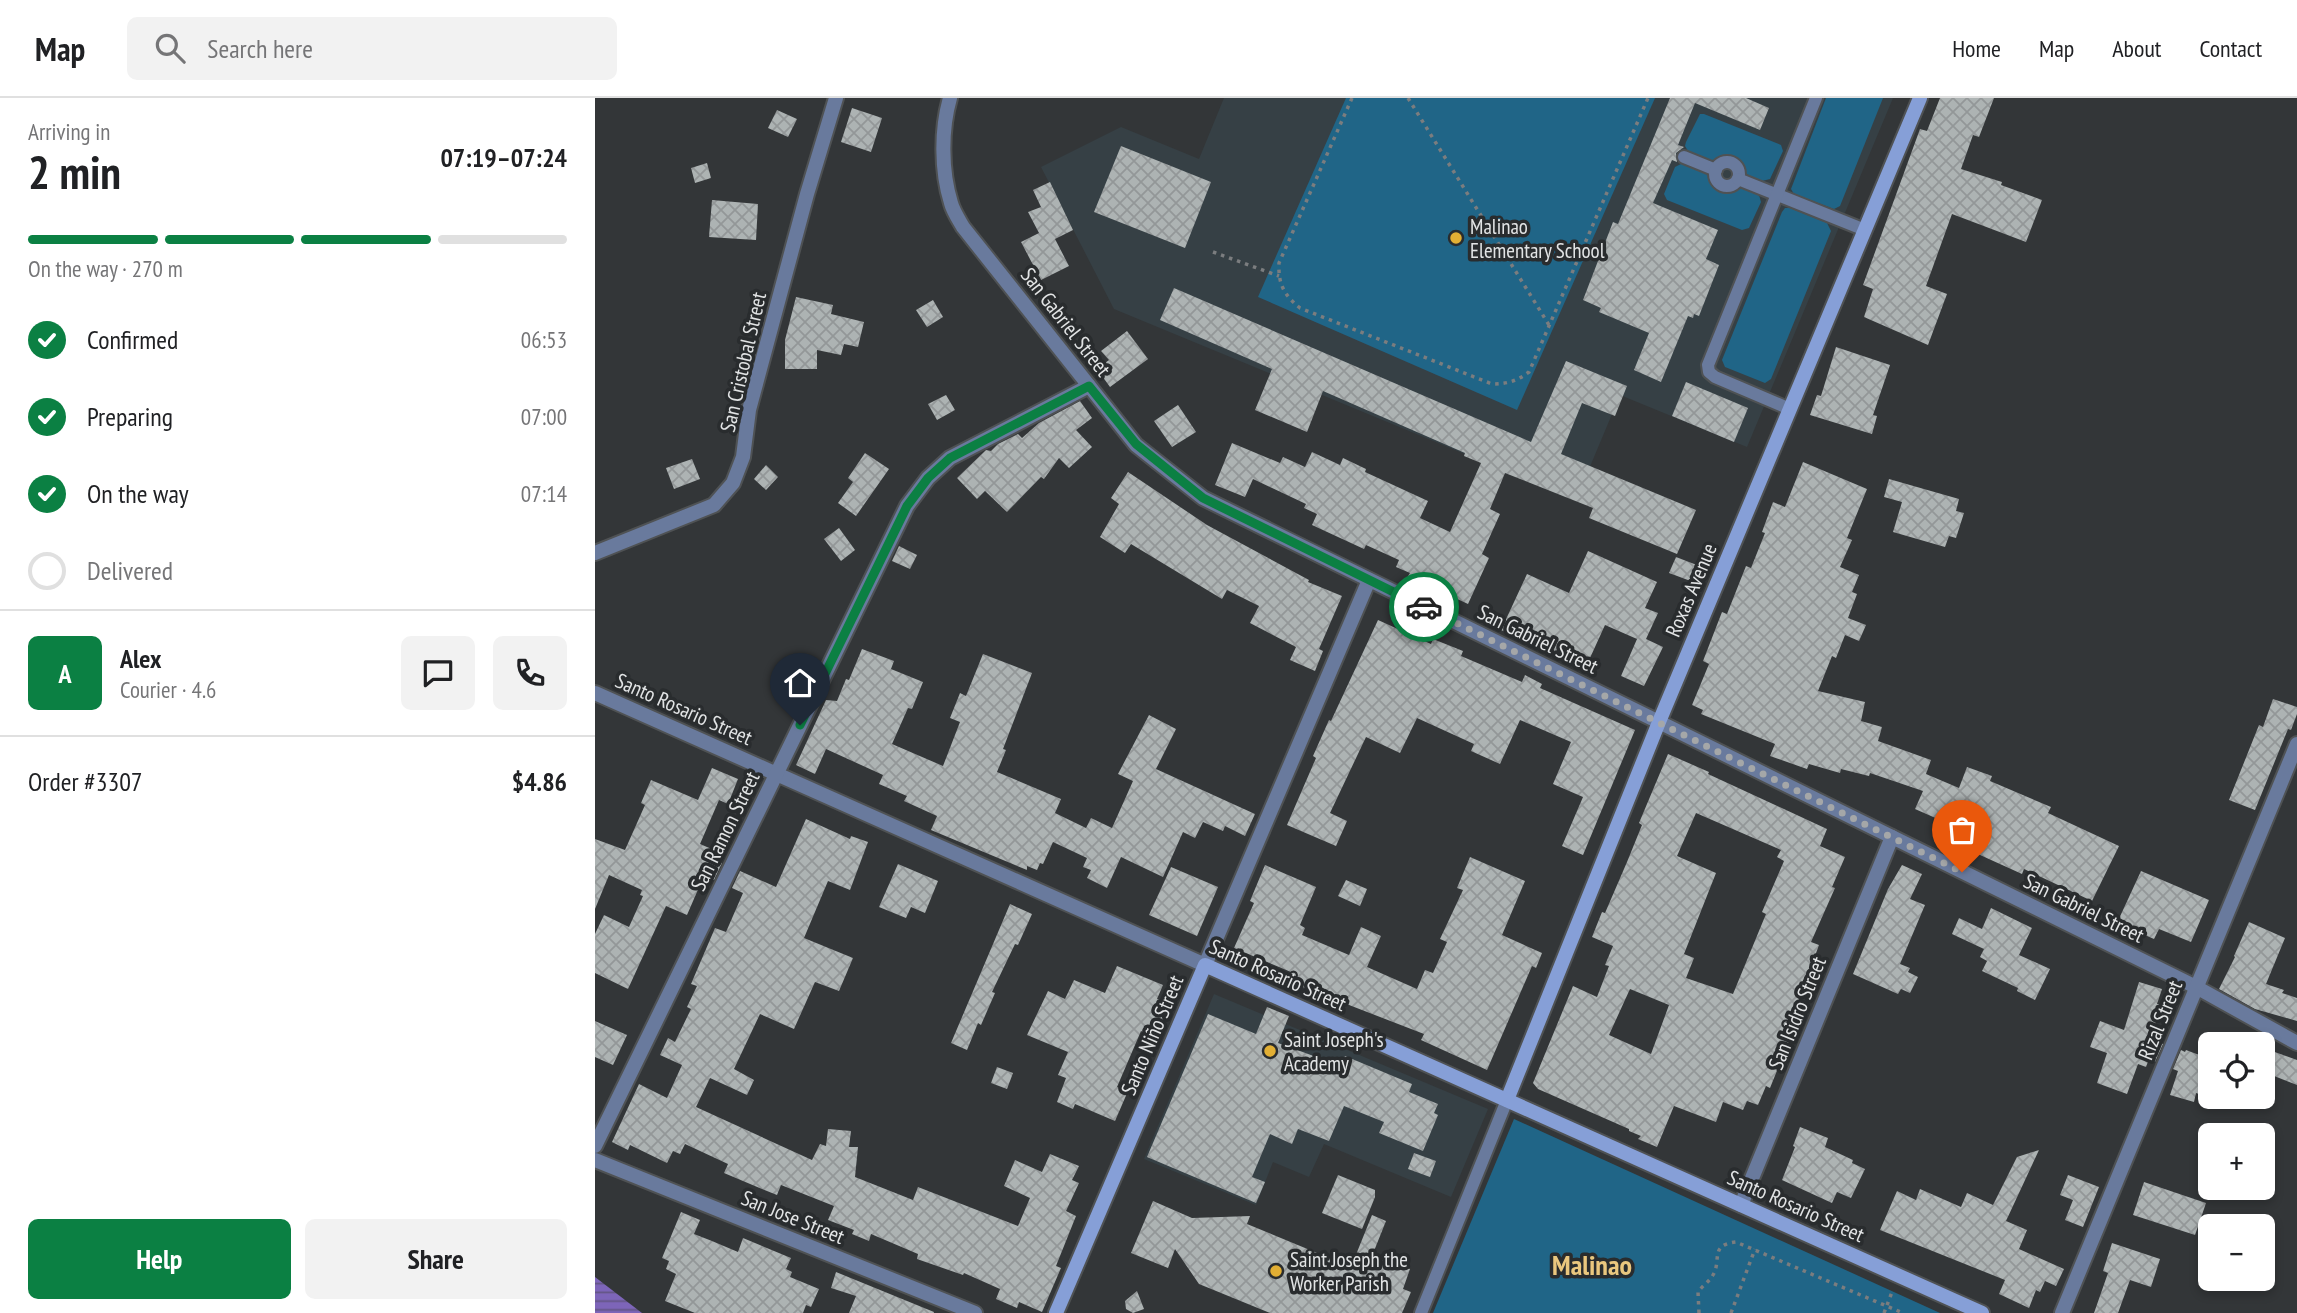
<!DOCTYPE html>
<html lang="en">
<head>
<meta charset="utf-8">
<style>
  body { margin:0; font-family:"PT Sans Narrow",sans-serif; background:#f2f2f2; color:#202124; height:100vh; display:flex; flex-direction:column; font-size:26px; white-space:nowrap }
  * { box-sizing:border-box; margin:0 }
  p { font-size:23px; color:#757577 }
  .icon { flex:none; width:38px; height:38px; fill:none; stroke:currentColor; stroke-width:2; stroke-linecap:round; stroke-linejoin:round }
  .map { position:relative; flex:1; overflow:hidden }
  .details { display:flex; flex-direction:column; background:#fff; width:595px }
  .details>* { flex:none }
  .fabs { position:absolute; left:1603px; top:934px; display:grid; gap:14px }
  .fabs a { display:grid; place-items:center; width:77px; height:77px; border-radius:10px; background:#fff; box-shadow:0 4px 10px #0003; font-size:35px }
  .pin { position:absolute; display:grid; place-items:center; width:60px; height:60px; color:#fff; margin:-72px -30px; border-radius:50% 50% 50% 0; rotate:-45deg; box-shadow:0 0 7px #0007 }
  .pin .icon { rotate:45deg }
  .courier { position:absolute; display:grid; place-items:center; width:70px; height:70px; margin:-35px; border:5px solid #0b8043; border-radius:50%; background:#fff; color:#222; box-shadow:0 2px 9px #0007 }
  .head em { font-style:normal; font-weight:800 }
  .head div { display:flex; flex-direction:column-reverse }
  .head { display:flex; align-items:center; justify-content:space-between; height:119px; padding:0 28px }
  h1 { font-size:46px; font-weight:800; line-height:52px }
  .bar { display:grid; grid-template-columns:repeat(4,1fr); gap:10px 7px; align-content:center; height:84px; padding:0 28px }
  .bar i { height:9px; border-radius:5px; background:#e0e0e0 }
  .bar .current { background:#0b8043 }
  .bar p { grid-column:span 4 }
  .line { display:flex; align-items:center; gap:18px; padding:0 28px; border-top:2px solid #e0e0e0 }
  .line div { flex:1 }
  .round { display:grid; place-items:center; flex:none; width:74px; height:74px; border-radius:10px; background:#f2f2f2 }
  ol { padding:0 28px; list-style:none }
  li { display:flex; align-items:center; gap:21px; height:77px }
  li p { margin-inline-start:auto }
  li .icon { padding:7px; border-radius:50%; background:#0b8043; color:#fff; stroke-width:4 }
  li:last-child { color:#757577 }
  li i { width:38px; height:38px; border:4px solid #e0e0e0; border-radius:50% }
  .button { display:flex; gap:14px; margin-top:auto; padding:14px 28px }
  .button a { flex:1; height:80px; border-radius:10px; background:#0b8043; color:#fff; font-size:28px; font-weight:800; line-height:80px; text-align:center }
  .button a+a { background:#f2f2f2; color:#202124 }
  header { display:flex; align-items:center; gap:42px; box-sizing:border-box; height:98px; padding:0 35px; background:#fff; border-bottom:2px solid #e0e0e0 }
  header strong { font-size:33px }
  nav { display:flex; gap:38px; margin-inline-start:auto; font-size:24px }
  .search { width:490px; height:63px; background:#f2f2f2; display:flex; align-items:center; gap:18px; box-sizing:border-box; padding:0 24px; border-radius:10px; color:#757577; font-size:26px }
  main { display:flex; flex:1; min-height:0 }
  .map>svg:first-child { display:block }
  .built { fill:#364045 }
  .green { fill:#206587 }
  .water { fill:url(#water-rules) }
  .building { fill:url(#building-cross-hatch); fill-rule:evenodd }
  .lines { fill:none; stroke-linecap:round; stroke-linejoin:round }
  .service-casing { stroke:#4f5254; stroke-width:16 }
  .minor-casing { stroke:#4f5254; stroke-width:18 }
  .tertiary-casing { stroke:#4f5254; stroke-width:18 }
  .secondary-casing { stroke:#4f5254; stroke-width:18 }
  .path { stroke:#7b7d7f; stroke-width:3.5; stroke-dasharray:3.5 5; stroke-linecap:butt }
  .service { stroke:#697a9d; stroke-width:12 }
  .minor { stroke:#697a9d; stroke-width:14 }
  .tertiary { stroke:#697a9d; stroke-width:14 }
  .secondary { stroke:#869fd7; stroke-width:14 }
  .done { stroke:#a5a7a8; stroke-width:7; stroke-dasharray:0 12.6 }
  .route { stroke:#0b8043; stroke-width:9 }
  .poi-dot { fill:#e2af34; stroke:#292c2e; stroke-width:2.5 }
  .labels { text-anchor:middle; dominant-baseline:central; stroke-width:7; stroke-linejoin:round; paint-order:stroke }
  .poi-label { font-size:21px; fill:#e2e4e5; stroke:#292c2e; text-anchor:start }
  .street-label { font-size:21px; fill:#e2e4e5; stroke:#292c2e }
  .district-label { font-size:28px; font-weight:bold; fill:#eac77e; stroke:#292c2e }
</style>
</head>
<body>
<header>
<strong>Map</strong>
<div class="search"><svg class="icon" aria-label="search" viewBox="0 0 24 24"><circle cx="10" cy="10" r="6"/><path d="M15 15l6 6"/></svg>Search here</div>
<nav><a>Home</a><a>Map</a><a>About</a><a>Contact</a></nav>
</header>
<main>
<section class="details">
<div class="head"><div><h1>2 min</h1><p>Arriving in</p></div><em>07:19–07:24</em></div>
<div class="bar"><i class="current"></i><i class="current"></i><i class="current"></i><i></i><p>On the way · 270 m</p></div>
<ol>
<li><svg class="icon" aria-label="check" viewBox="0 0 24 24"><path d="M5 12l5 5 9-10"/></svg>Confirmed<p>06:53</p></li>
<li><svg class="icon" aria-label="check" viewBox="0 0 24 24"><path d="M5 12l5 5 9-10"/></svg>Preparing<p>07:00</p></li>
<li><svg class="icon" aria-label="check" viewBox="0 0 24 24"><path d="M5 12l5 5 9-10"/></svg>On the way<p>07:14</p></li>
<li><i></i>Delivered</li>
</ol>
<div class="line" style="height:126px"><b class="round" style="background:#0b8043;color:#fff">A</b><div><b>Alex</b><p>Courier · 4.6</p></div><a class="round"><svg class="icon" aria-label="chat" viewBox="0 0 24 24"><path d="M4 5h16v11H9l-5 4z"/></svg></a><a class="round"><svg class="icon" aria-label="phone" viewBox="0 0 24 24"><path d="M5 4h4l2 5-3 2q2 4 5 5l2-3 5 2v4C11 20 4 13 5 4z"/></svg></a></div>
<div class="line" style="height:91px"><div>Order #3307</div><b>$4.86</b></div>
<div class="button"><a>Help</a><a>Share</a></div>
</section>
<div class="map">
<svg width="1702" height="1215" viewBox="0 0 1702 1215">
  <defs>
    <pattern id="water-rules" width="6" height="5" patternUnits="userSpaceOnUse" patternTransform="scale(1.75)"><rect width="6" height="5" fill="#7d65b9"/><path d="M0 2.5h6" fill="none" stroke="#635685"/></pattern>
    <pattern id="building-cross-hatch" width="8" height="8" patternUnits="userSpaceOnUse" patternTransform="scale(1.75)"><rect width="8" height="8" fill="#adb3b3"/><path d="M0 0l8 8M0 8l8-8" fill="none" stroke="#939798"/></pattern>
  </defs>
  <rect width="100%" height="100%" fill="#333638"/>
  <!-- built -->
  <g class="built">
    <polygon points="629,0 1298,0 1152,349 1025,297 981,402 519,211 446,69 526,29 604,61"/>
    <polygon points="619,896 893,1011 856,1099 729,1046 714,1079 678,1064 661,1107 549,1061"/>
  </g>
  <!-- green -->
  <g class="green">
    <polygon points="751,0 1060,0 922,312 663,199"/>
    <polygon points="1231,0 1288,0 1245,108 1239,111 1199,96 1196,91"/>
    <path d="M1105,16H1109L1186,47L1188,53L1175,81L1167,83L1151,76C1147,58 1133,54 1117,63L1093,53L1090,48L1091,44Z"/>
    <path d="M1088,65L1113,76C1115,95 1130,99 1146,90L1164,97L1166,104L1154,130L1147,132L1072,102L1069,96L1080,69Z"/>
    <polygon points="1190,110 1195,110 1232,125 1236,133 1176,281 1170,285 1130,269 1127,262 1187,114"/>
    <polygon points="919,1021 1345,1215 838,1215"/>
  </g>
  <!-- water -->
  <polygon class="water" points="0,1179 47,1215 0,1215"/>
  <!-- building -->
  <g class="building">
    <polygon points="1075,0 1151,0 1174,10 1165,32 1100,5 1083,47 1089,49 1081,55 1082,64 1077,62 1058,105 1123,132 1111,161 1124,167 1104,218 1099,216 1098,220 1093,218 1066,284 1039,272 1054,235 1004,214 1006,210 988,202 1018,124 1023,126"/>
    <polygon points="1345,0 1399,0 1384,39 1378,37 1366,71 1407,84 1406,87 1447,102 1431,144 1357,116 1331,188 1352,196 1333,247 1269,219 1278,191 1268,187 1325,31 1332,33"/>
    <polygon points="257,10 287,20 276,54 246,44"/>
    <polygon points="182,12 202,21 193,39 173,30"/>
    <polygon points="526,48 616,84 590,150 499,114"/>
    <polygon points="112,65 116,80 100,85 96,70"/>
    <polygon points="455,84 478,132 460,141 474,168 446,182 426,144 444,135 433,114 446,109 438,92"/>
    <polygon points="117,102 163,106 161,142 114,139"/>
    <polygon points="579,190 936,344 971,263 1032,288 1020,318 987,305 966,356 1101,412 1082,456 994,420 998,410 910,375 895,411 905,416 887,456 894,460 873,506 813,478 815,475 801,469 804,462 771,447 769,451 717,427 722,416 709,410 711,406 658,381 650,399 620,387 637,345 685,365 688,359 710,369 717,354 745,367 748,360 771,371 770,374 833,403 825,420 855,434 886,365 869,358 870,355 728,293 712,334 660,312 677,271 565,222"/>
    <polygon points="201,199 238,207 236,216 269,224 263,249 249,246 246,257 222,252 222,271 190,271 190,242"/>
    <polygon points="338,202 348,219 332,229 321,212"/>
    <polygon points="532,233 553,261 515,289 502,271 514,262 506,253"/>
    <polygon points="1241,249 1295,267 1278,317 1282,318 1277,336 1215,317 1222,297 1226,298"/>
    <polygon points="1091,284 1153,310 1139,344 1077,318"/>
    <polygon points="351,297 360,312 342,322 333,306"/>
    <polygon points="485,303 497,320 481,332 497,349 474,370 464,360 449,381 446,379 412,414 390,393 382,401 362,380 391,352 396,353 403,346 423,336 427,340 444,325"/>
    <polygon points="583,307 601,334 577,349 559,323"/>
    <polygon points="270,355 294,371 261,418 243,405 258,384 253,380"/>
    <polygon points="97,361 105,381 79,391 71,370"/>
    <polygon points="1208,364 1272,391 1252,440 1257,442 1245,469 1264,477 1257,494 1262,496 1253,520 1271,527 1264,543 1250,537 1241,560 1237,558 1223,593 1270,604 1266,623 1287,629 1283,643 1336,662 1331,676 1364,690 1372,669 1397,678 1395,683 1456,709 1453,715 1524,748 1497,803 1429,771 1427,776 1363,747 1370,733 1320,711 1328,693 1275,675 1274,678 1246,671 1245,675 1214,666 1212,671 1175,658 1180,646 1106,616 1108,612 1097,607 1114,566 1108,563 1127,514 1132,516 1151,468 1156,470 1170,435 1167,434 1178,404 1190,409"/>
    <polygon points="171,367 183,379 171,392 159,381"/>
    <polygon points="533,374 612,427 714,482 713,484 747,498 724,551 728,553 720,573 695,562 701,549 655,525 664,508 632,492 627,501 536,446 530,455 505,439 524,406 516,400"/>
    <polygon points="1294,381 1364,401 1361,413 1369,415 1361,440 1354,438 1350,449 1298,434 1307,404 1289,399"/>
    <polygon points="244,430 260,452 246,463 229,441"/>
    <polygon points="304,448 322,457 315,471 297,463"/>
    <polygon points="993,453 1062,484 1050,510 1063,515 1051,541 1068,549 1049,588 1026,578 1042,541 1010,527 995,560 967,548 963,557 906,532 932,476 974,495"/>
    <polygon points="1081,459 1107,469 1101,485 1074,475"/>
    <polygon points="783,522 836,546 838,541 868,553 866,558 927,584 930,577 947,586 945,590 1040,632 988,757 967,748 988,699 958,686 976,644 925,622 905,666 876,653 879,646 822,620 805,655 771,639 735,715 752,723 741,748 692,727 721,660 718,658 734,622 736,623"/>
    <polygon points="267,551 299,563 296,571 328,584 317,611 313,610 297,646 348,668 365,624 355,620 365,595 371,598 388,556 437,575 408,651 411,652 402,674 466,701 460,715 491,730 496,720 517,730 538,683 523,676 554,617 581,631 561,671 660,716 650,738 630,728 628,733 608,724 600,740 588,734 568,779 526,759 512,790 492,780 496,772 488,769 492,760 458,744 448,766 445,765 442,772 432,768 432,772 336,732 342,718 309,703 312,698 284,686 288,677 231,651 220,676 201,667 231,602 242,603 251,581 254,582"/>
    <polygon points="1678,601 1702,609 1702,616 1696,632 1693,631 1660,712 1634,702 1664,627 1668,629"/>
    <path d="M1073,656L1114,674L1113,676L1232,731L1225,748L1250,759L1237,789L1240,790L1216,844L1224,847L1203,904L1209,906L1175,990L1171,988L1163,1007L1152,1003L1148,1012L1128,1004L1121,1024L1079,1008L1062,1049L1043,1041L1046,1038L1034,1033V1031L943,991L938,985L978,888L1002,899L1014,868L1010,867L1018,848L997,839L1007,814L1010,815L1032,764L1047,727L1044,725ZM1101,715L1186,752L1182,759L1189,763L1167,814L1171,816L1138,896L1091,880L1099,860L1089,856L1121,775L1082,758ZM1035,891L1074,907L1056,956L1014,937Z"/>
    <polygon points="117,670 143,681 133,706 124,702 105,746 126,755 122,762 127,765 119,782 108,780 92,817 71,808 33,891 0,875 0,836 9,817 34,829 48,798 45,797 47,792 14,777 0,811 0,741 30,752 50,707 46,705 56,682 103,702"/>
    <polygon points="211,721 255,741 256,738 273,744 255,792 233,783 209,840 258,860 244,893 220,884 199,931 165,916 139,971 159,982 152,997 115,980 101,1009 217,1062 225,1046 231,1048 233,1031 256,1033 254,1049 263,1049 260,1079 318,1102 323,1089 423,1128 435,1100 409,1088 420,1062 447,1074 455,1056 484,1068 477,1082 484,1085 471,1113 481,1118 461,1168 466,1170 447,1214 424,1204 422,1210 401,1201 405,1191 369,1175 368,1177 322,1161 323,1156 276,1136 274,1143 257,1136 259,1132 233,1122 239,1108 186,1087 182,1097 167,1091 129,1075 133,1066 90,1046 85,1056 78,1053 72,1065 35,1047 33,1052 17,1044 44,986 72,1000 87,967 65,957 73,940 80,944 96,911 92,909 102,888 96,886 120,830 131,834 148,795 137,790 145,773 181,789"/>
    <polygon points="875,759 930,783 907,837 947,855 941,870 937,868 892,972 826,942 829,936 692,883 696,874 639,850 659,805 655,803 670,767 721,789 705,827 710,830 707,837 754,857 766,829 786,838 772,869 822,891 830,872 838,875 852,844 845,841 868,792 862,790"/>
    <polygon points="303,766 343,783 330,815 316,809 311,820 284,809"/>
    <polygon points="1307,767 1327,776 1315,801 1330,807 1305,866 1315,870 1313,874 1323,879 1315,895 1306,891 1303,896 1258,876 1293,791"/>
    <polygon points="576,769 623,789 602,838 554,817"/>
    <polygon points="1546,773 1614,802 1596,844 1564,831 1559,841 1522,825"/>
    <polygon points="751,782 772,791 765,808 743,798"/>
    <polygon points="415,806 437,816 423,847 420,846 397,894 400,895 386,927 383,925 372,952 356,945"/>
    <polygon points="1396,810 1437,830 1424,857 1455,871 1440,902 1422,893 1423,890 1387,873 1392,863 1385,859 1389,851 1357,836 1364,820 1387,831"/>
    <polygon points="1654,824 1690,840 1671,886 1689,892 1687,895 1702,900 1702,923 1660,911 1624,891 1640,859 1639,858"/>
    <polygon points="522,868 568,887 562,901 576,907 564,935 552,930 550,935 546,933 522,989 533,993 520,1023 480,1006 478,1011 462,1004 471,980 463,977 473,954 432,937 453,893 470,901 479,882 510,895"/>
    <polygon points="1544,884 1567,891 1562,906 1566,907 1556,941 1568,946 1560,964 1554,961 1551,969 1543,966 1532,996 1502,985 1512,955 1495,949 1505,923 1529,932"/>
    <polygon points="672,909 694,918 683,945 746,968 750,958 817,986 814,994 843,1006 839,1015 843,1017 828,1053 784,1035 789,1024 749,1008 734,1043 703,1031 697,1046 675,1036 657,1079 670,1084 661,1105 552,1059 613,916 661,936"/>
    <polygon points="0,923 32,937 18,967 0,959"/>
    <polygon points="1586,952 1590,954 1591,952 1615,961 1615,977 1607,997 1601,995 1599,1004 1575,997 1583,973 1578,971"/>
    <polygon points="1677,953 1702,962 1702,987 1669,974"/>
    <polygon points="402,969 418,975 412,991 396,985"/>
    <polygon points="1205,1029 1233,1040 1230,1049 1258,1062 1257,1065 1270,1071 1256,1100 1242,1094 1237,1105 1187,1082 1200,1049 1198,1048"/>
    <polygon points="1444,1052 1411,1123 1432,1132 1424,1151 1469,1171 1461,1188 1450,1183 1445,1194 1441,1192 1434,1210 1404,1196 1410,1182 1285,1132 1302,1093 1321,1102 1325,1091 1366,1109 1372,1095 1398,1107 1422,1059"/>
    <polygon points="819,1055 841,1063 835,1079 813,1071"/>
    <polygon points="743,1077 780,1092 780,1099 767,1131 727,1115"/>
    <polygon points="1473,1077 1504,1089 1488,1129 1470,1122 1478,1102 1465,1097"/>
    <polygon points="1549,1084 1611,1105 1600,1137 1538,1117"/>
    <polygon points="558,1103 597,1120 655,1118 652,1126 756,1169 777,1117 791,1123 777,1158 815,1171 808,1191 816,1194 807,1215 675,1215 604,1186 580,1151 573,1170 536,1155"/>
    <polygon points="86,1114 105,1122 99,1136 117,1143 143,1154 148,1140 196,1160 191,1171 197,1174 195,1179 224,1191 216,1209 211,1207 208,1215 100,1215 70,1203 81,1176 71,1171 74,1163 67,1160"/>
    <polygon points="1517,1145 1565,1161 1556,1189 1535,1182 1523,1215 1499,1215 1513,1175 1508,1173"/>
    <polygon points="241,1174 339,1214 339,1215 254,1215 261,1198 236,1190"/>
    <polygon points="542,1193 549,1211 538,1215 531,1211 530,1203"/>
  </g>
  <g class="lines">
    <defs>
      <g id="service">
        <polyline points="1089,59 1121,72"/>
        <circle cx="1132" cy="76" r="12"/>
        <polyline points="1143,81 1270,132"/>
        <polyline points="1195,311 1120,279 1114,274 1113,267 1221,0"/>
        <polyline points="826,1215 912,1002"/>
      </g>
      <g id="minor">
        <polyline points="0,455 119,407 138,385 148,359 154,312 212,96 241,0"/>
        <polyline points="0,595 610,867 774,482"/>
        <polyline points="1064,624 1601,889 1702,945"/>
        <polyline points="0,1048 312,408 333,380 355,360 494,288"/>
        <polyline points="0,1062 380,1215"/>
        <polyline points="1146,1107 1297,739"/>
        <polyline points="1467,1215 1702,646"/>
      </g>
      <path id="tertiary" d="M355,0C346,31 346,73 356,105C358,113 364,122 368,129L541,347L608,400L1064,624"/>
      <g id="secondary">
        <polyline points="912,1002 1064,624 1325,0"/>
        <polyline points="461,1215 610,867 1387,1215"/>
      </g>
    </defs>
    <!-- service casing -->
    <use href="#service" class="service-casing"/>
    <!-- minor casing -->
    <use href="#minor" class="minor-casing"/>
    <!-- tertiary casing -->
    <use href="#tertiary" class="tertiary-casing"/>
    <!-- secondary casing -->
    <use href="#secondary" class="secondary-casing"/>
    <!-- path -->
    <g class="path">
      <path d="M757,0L684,165C683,186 689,197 705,210L897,286C912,286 922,283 934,274L1053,0"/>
      <polyline points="813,0 954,227"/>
      <polyline points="618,154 684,178"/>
      <path d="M1104,1215L1103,1194C1107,1188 1114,1184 1118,1177C1127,1162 1114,1147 1141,1144L1308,1215"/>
      <polyline points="1136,1215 1160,1151"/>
      <polyline points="1289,1215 1297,1194"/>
    </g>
    <!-- service -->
    <use href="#service" class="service"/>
    <!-- minor -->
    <use href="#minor" class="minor"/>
    <!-- tertiary -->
    <use href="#tertiary" class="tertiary"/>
    <!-- secondary -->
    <use href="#secondary" class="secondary"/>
  </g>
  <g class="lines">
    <!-- done -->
    <polyline class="done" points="829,509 1367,774"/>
    <!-- route -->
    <polyline class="route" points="205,627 312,408 333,380 355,360 494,288 541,346 608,400 829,509"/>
  </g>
  <!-- markers -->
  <g class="poi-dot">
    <circle cx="861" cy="140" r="7"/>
    <circle cx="675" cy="953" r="7"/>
    <circle cx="681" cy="1173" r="7"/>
  </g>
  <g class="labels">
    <!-- poi labels -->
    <g class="poi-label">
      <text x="875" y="128">Malinao<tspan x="875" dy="24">Elementary School</tspan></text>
      <text x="689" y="941">Saint Joseph's<tspan x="689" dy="24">Academy</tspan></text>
      <text x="695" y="1161">Saint Joseph the<tspan x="695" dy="24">Worker Parish</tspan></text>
    </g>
    <!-- street labels -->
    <g class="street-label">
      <text transform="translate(471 224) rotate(52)">San Gabriel Street</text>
      <text transform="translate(148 264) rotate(-77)">San Cristobal Street</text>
      <text transform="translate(1096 492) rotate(-67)">Roxas Avenue</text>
      <text transform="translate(943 541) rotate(26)">San Gabriel Street</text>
      <text transform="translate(89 611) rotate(24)">Santo Rosario Street</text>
      <text transform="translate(130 733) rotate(-64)">San Ramon Street</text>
      <text transform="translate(1489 810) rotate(26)">San Gabriel Street</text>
      <text transform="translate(683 877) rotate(24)">Santo Rosario Street</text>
      <text transform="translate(1202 915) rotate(-68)">San Isidro Street</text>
      <text transform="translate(1565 922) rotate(-68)">Rizal Street</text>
      <text transform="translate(557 937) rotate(-67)">Santo Niño Street</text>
      <text transform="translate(1201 1108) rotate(24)">Santo Rosario Street</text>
      <text transform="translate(198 1119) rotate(22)">San Jose Street</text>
    </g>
    <!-- district labels -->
    <g class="district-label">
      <text x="997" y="1166">Malinao</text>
    </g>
  </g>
</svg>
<div class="fabs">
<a><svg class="icon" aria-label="locate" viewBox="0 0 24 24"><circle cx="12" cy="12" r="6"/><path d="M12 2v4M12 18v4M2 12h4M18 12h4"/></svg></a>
<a>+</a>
<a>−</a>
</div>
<div class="pin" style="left:1367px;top:774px;background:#ea580c"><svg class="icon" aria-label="bag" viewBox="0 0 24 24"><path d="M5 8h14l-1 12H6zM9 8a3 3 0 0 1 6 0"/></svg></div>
<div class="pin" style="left:205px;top:627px;background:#1f2937"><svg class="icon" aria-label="home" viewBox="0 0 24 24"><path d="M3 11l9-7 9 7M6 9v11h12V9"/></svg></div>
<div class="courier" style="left:829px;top:509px"><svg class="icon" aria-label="car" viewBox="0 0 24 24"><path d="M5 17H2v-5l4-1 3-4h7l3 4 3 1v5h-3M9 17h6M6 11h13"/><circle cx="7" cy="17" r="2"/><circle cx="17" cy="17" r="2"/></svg></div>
</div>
</main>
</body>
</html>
